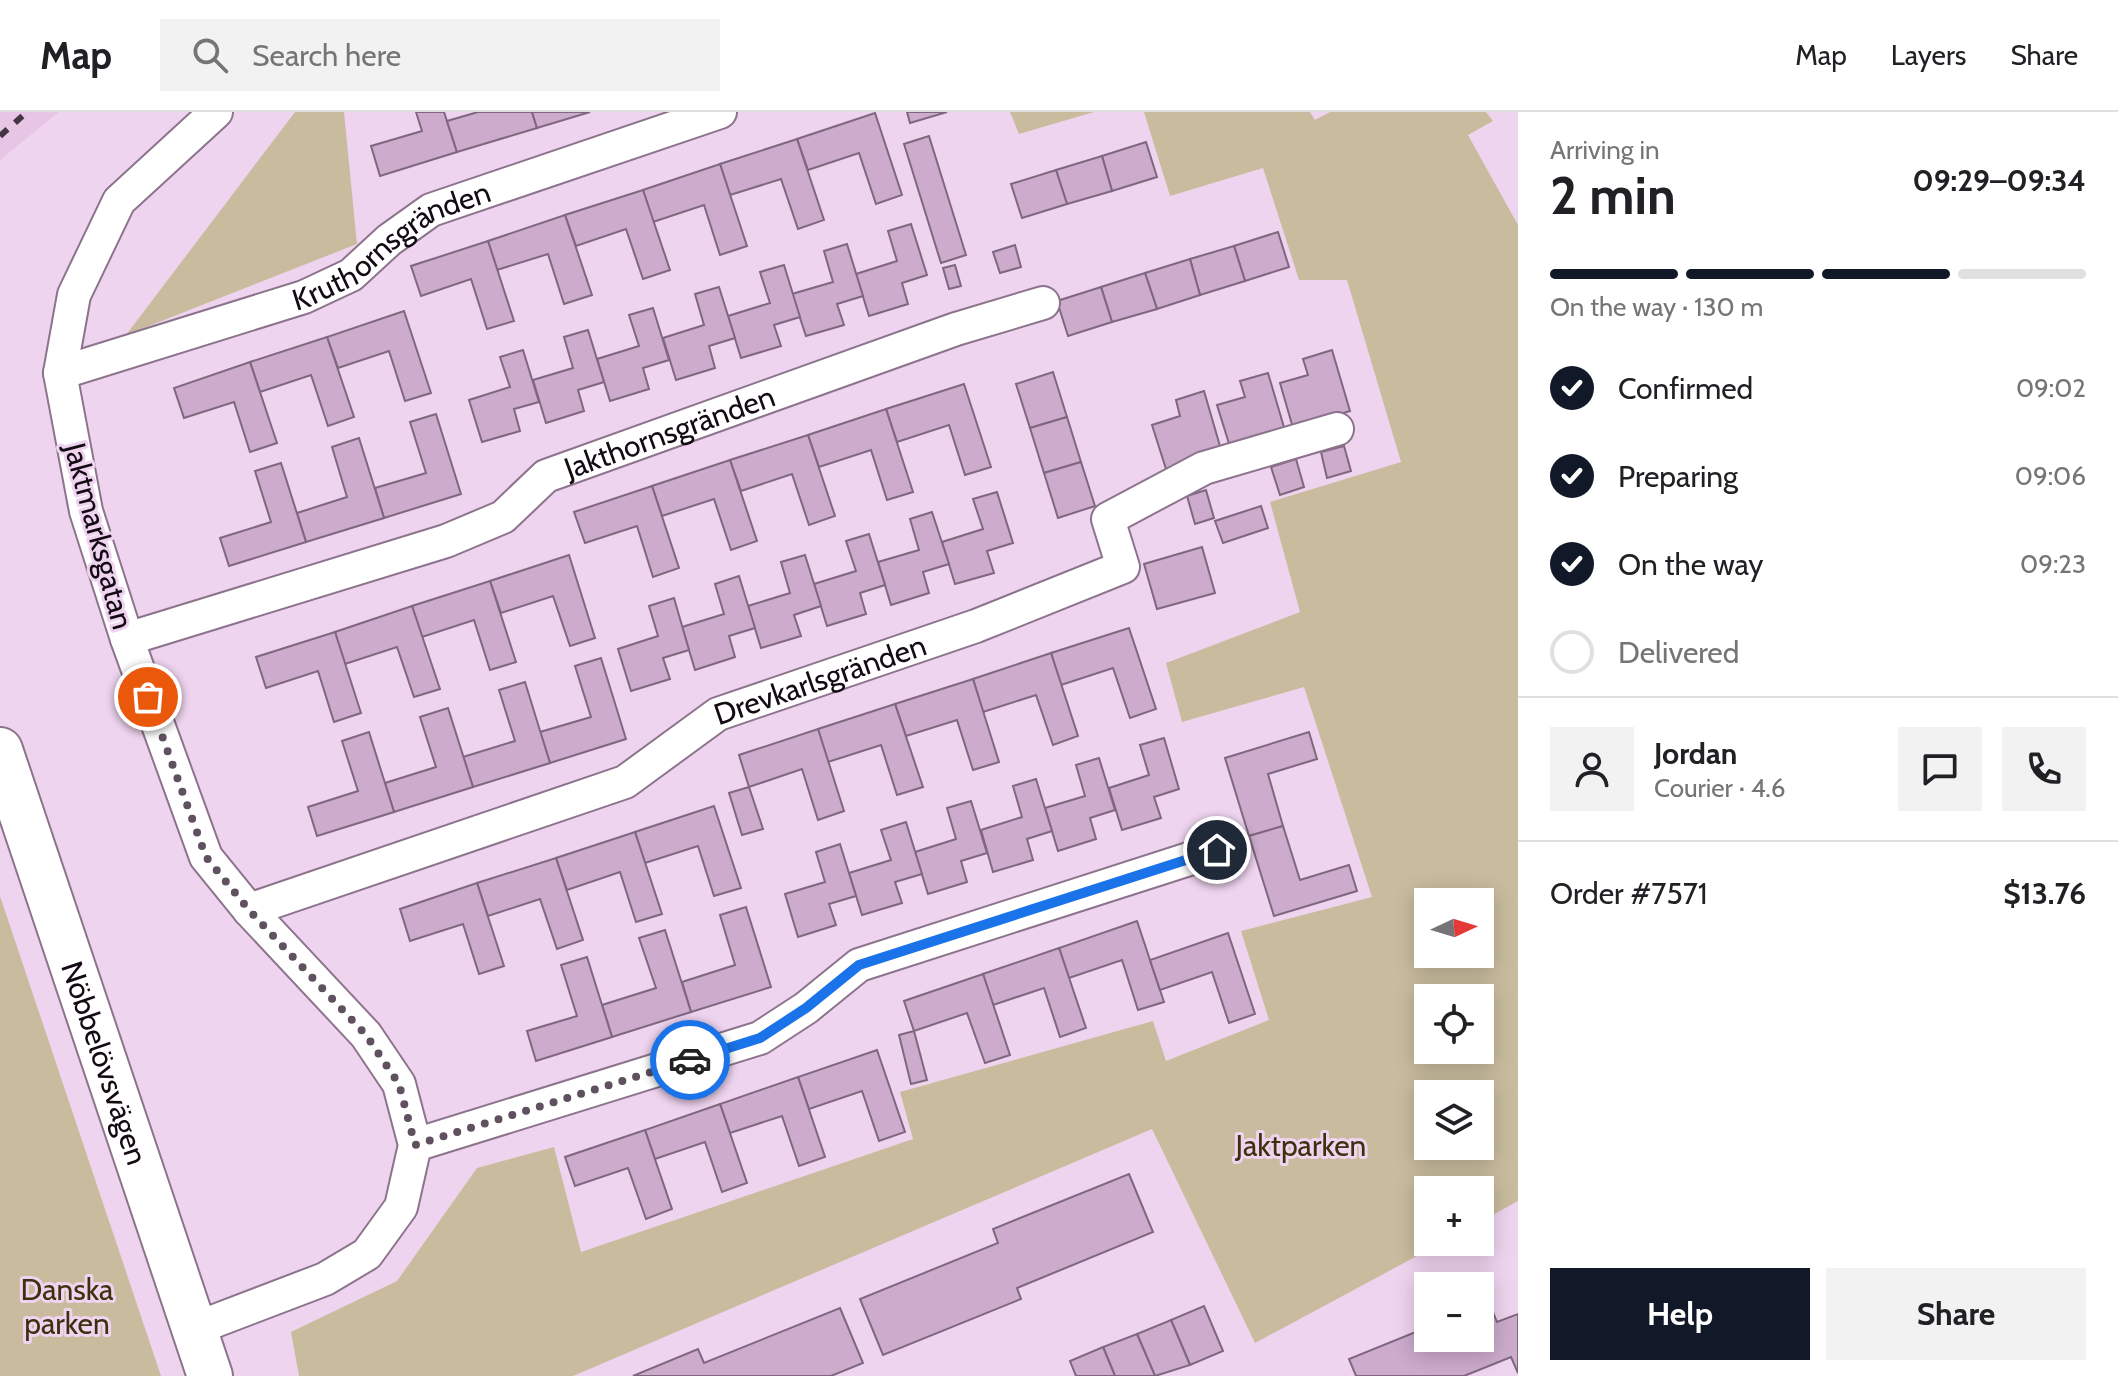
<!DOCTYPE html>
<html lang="en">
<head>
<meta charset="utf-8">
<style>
  body { margin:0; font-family:Cabin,sans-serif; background:#f2f2f2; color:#202124; height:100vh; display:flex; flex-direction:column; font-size:30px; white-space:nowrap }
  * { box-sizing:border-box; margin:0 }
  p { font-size:26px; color:#757577 }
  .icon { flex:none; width:44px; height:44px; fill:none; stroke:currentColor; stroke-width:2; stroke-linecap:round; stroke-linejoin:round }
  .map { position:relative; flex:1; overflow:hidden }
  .drawer { display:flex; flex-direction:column; background:#fff; width:600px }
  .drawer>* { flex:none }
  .needle { width:52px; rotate:86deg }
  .fabs { position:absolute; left:1414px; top:776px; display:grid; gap:16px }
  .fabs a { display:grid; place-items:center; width:80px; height:80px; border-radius:0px; background:#fff; box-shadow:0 4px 20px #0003; font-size:40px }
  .pin { position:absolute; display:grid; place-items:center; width:68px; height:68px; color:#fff; margin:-34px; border:4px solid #fff; border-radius:50%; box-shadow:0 2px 8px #0007 }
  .courier { position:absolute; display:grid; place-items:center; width:80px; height:80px; margin:-40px; border:6px solid #1a73e8; border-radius:50%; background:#fff; color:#222; box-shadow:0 2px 10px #0007 }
  .summary em { font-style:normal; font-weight:700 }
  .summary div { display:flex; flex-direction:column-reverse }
  .summary { display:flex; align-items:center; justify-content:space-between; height:136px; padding:0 32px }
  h1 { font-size:52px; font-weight:700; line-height:60px }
  .bar { display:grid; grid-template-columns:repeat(4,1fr); gap:12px 8px; align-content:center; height:96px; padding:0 32px }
  .bar i { height:10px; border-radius:6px; background:#e0e0e0 }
  .bar .on { background:#111827 }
  .bar p { grid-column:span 4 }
  .line { display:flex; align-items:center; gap:20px; padding:0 32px; border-top:2px solid #e0e0e0 }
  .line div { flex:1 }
  .round { display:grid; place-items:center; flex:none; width:84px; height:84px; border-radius:0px; background:#f2f2f2 }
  ol { padding:0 32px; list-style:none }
  li { display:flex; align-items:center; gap:24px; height:88px }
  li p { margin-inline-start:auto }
  li .icon { padding:8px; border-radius:50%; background:#111827; color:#fff; stroke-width:4 }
  li:last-child { color:#757577 }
  li i { width:44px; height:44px; border:4px solid #e0e0e0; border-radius:50% }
  .action { display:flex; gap:16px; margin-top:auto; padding:16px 32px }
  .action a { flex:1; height:92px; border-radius:0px; background:#111827; color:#fff; font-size:32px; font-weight:700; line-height:92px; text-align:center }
  .action a+a { background:#f2f2f2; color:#202124 }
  header { display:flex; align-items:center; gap:48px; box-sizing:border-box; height:112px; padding:0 40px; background:#fff; border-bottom:2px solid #e0e0e0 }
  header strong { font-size:38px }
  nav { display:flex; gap:44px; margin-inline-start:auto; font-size:28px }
  .search { width:560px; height:72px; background:#f2f2f2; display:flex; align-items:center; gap:20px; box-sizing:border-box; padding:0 28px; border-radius:0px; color:#757577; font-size:30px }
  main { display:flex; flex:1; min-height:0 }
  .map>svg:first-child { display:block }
  .built { fill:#e6c5e5 }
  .green { fill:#c9bc9e; fill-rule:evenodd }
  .building { fill:#ccabcc; stroke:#7f687f; stroke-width:2 }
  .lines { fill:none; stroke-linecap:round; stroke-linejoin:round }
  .street-casing { stroke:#8c748c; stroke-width:36 }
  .secondary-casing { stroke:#8c748c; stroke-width:48 }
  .street { stroke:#fff; stroke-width:32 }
  .secondary { stroke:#fff; stroke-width:44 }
  .rail { stroke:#433643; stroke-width:6; stroke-dasharray:10 10; stroke-linecap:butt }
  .done { stroke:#605160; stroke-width:8; stroke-dasharray:0 14.4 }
  .route { stroke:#1a73e8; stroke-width:10 }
  .labels { text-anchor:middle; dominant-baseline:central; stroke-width:6; stroke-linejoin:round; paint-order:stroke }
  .street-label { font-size:30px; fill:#130a13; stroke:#efd4ef }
  .park-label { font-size:30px; fill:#3d300d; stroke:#efd4ef }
</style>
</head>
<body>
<header>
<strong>Map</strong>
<div class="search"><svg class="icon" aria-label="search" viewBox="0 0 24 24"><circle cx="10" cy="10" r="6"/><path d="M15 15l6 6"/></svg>Search here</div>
<nav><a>Map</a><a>Layers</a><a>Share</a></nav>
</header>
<main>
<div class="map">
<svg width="1518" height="1264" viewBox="0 0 1518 1264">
  <rect width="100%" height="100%" fill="#efd4ef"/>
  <!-- built -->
  <polygon class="built" points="0,0 59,0 0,48"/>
  <!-- green -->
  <g class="green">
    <polygon points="295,0 344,0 357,132 126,223"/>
    <polygon points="1010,0 1094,0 1019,22"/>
    <path d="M1144,0H1310L1315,8L1330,0H1486L1493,9L1468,23L1518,113V1089L1480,1110V1078H1428V1130H1443L1255,1231L1152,1017L573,1264H299L291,1220L397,1169L477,1056L554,1035L581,1140L913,1027L900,980L1153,909L1166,949L1269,908L1241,819L1372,785L1304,575L1182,610L1166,551L1300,500L1270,390L1401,350L1347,168H1299L1263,56L1170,84ZM1480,790V842H1428V790ZM1480,886V938H1428V886ZM1428,982H1480V1034H1428Z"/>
    <polygon points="0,784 161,1264 0,1264"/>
  </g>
  <!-- building -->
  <g class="building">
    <polygon points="416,0 444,0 457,40 380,64 371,34 422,19"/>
    <polygon points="478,0 532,0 537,16 457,40 447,9"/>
    <polygon points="532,0 590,0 537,16"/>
    <polygon points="907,0 947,0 910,11"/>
    <polygon points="875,1 902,83 876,92 859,41 808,58 797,27"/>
    <polygon points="929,24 966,143 941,151 904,32"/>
    <polygon points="797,27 824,108 798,117 781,67 730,83 720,52"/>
    <polygon points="1146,30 1157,65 1112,79 1102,44"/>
    <polygon points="1102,44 1112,79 1067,92 1056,58"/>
    <polygon points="720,52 747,134 720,143 704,93 653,110 643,78"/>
    <polygon points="1056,58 1067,92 1022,106 1011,72"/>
    <polygon points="643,78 670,158 643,167 626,117 576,134 565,103"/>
    <polygon points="565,103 592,183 564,192 548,142 497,158 488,129"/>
    <polygon points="911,112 927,163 902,171 908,192 869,204 856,162 897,149 888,119"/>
    <polygon points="1278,120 1289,155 1245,169 1234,134"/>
    <polygon points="488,129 514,209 487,217 471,167 421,184 411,154"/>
    <polygon points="847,132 863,184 837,192 844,213 806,224 792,182 833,170 824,139"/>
    <polygon points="1015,133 1021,155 1000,161 993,140"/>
    <polygon points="1234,134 1245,169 1200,183 1190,147"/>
    <polygon points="1190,147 1200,183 1157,197 1145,161"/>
    <polygon points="784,153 800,205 774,213 781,234 741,246 728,204 770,191 760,160"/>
    <polygon points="955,153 961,174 949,177 943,156"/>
    <polygon points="1145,161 1157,197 1112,210 1101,175"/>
    <polygon points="719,175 735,226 709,234 715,256 676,268 663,226 704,213 695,182"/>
    <polygon points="1101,175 1112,210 1068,224 1057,189"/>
    <polygon points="653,196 669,248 643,256 649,277 610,289 597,247 639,234 629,203"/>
    <polygon points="404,199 431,281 405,289 389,239 338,256 327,225"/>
    <polygon points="588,218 604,270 578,278 584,299 546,311 533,268 573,256 564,225"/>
    <polygon points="327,225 354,305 328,314 311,263 260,280 250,250"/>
    <polygon points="523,238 539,290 514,297 520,319 482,330 469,288 510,275 500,245"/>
    <polygon points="1332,238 1350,299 1293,316 1280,271 1308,263 1303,247"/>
    <polygon points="250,250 277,331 250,340 234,290 184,306 174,276"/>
    <polygon points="1053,260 1067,305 1030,316 1016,272"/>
    <polygon points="1268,261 1286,322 1231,338 1217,293 1245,285 1240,269"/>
    <polygon points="964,272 991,355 965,363 949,313 897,330 886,297"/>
    <polygon points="1204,279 1222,341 1166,357 1152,313 1180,304 1176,288"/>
    <polygon points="886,297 913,380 887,388 871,338 819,355 808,323"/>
    <polygon points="436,302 461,382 384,406 375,376 426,361 410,310"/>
    <polygon points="1067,305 1081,350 1044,361 1030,316"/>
    <polygon points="808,323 835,404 809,413 792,362 741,379 730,348"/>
    <polygon points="359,326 384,406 306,430 297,401 347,385 332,335"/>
    <polygon points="1344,334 1351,359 1327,366 1321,340"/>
    <polygon points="1296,347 1304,375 1280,383 1271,355"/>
    <polygon points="730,348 757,429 731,438 714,387 662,404 652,374"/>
    <polygon points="1081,350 1095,394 1058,406 1044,361"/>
    <polygon points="281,351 306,430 229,454 220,426 271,410 255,359"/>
    <polygon points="652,374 679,456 653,465 637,414 585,431 574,400"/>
    <polygon points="1206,378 1214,406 1195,412 1187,384"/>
    <polygon points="997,380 1013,431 987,439 994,461 955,472 942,430 983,417 973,387"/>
    <polygon points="1261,394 1268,416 1223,431 1215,409"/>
    <polygon points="932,400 949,452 923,460 929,481 891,493 878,450 919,438 910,407"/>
    <polygon points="869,422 885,473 860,481 866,502 827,514 814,472 856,459 846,429"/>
    <polygon points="1202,435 1215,481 1157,497 1144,452"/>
    <polygon points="569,443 595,526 570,534 553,484 501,501 490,469"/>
    <polygon points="805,443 821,494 794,503 801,524 761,536 748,494 790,481 781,450"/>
    <polygon points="739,464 755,516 729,524 735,545 695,558 682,515 724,502 715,472"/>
    <polygon points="490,469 516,550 490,558 474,508 422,525 412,494"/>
    <polygon points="674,486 689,538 663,546 670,567 631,579 618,537 658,524 649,494"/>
    <polygon points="412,494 440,577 414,585 397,535 345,552 335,520"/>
    <polygon points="1129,516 1156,597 1130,606 1113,556 1061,573 1051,541"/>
    <polygon points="335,520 361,601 334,610 318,559 266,576 256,545"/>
    <polygon points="1051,541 1078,624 1053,633 1036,583 983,600 973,567"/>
    <polygon points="601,546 626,627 550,651 540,620 591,605 575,554"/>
    <polygon points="973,567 999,650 973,658 957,608 906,624 895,592"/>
    <polygon points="525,570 550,651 473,675 463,645 515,629 499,578"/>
    <polygon points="895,592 923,675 897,683 881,633 828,650 818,617"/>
    <polygon points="448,596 473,675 394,700 385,671 436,655 420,605"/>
    <polygon points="818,617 844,699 818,708 802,657 749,675 739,643"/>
    <polygon points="369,620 394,700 317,724 308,695 358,679 342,629"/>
    <polygon points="1309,620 1317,647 1268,662 1283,714 1249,724 1225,646"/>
    <polygon points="1164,626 1179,677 1154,685 1161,706 1122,718 1109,676 1149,663 1140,633"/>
    <polygon points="1099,646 1115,698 1090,706 1096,727 1058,739 1045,696 1085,684 1076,653"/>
    <polygon points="1036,667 1052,719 1027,727 1033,748 993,760 981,718 1022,705 1013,674"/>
    <polygon points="749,675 763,717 742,723 729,681"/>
    <polygon points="971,689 987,741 961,749 967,770 928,782 915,740 956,727 947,696"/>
    <polygon points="714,694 741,776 714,784 698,734 645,751 635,720"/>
    <polygon points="906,710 922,762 895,770 902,791 862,803 849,761 891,748 881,718"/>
    <polygon points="1283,714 1300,768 1349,753 1357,779 1274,804 1249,724"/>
    <polygon points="635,720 662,802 636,810 620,760 567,778 556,746"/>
    <polygon points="840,732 856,784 829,792 836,813 798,825 785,782 825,770 816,740"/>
    <polygon points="556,746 583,828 557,837 540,787 488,804 477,771"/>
    <polygon points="477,771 504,854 479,862 463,812 410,829 400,797"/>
    <polygon points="746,795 771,875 691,900 682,870 735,853 720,803"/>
    <polygon points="1137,809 1164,890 1138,898 1122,848 1069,866 1059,836"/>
    <polygon points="665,818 691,900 612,925 602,893 656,876 639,826"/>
    <polygon points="1228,821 1255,902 1229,911 1212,860 1160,878 1150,848"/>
    <polygon points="1059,836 1086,916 1060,925 1044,876 993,893 983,862"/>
    <polygon points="587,845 612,925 536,949 527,919 577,904 561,853"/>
    <polygon points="983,862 1010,943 985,951 967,901 914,919 904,889"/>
    <polygon points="914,919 927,968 911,972 899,923"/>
    <polygon points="877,938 905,1020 879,1029 862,979 809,997 798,965"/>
    <polygon points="798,965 825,1045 799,1054 782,1004 730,1021 720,992"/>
    <polygon points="720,992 747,1071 722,1080 705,1030 655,1047 645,1018"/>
    <polygon points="645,1018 672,1097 646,1107 628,1056 575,1074 565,1045"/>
    <polygon points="1129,1062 1153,1120 1017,1176 1021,1187 883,1243 860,1187 998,1131 993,1117"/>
    <polygon points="1489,1190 1497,1210 1518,1202 1518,1261 1511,1245 1464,1264 1356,1264 1349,1247 1428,1215 1428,1226 1480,1226 1480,1194"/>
    <polygon points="1204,1194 1223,1239 1190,1253 1171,1208"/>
    <polygon points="840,1196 863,1251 831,1264 633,1264 698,1237 704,1251"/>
    <polygon points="1171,1208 1190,1253 1155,1264 1137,1222"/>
    <polygon points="1137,1222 1155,1264 1115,1264 1103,1235"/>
    <polygon points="1103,1235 1115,1264 1076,1264 1070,1249"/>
  </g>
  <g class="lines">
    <defs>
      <g id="street">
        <path id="s1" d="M60,261L304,185L351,163L389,128L431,98L720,0"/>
        <path id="s2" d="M127,527L446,429L503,405L546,364L956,217L1043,191"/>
        <path id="s3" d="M249,798L625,670L718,602L976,514L1123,455L1108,407L1204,356L1337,317"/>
        <polyline points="415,1033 760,926 806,896 859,853 1217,738"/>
        <polyline points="194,1217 325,1167 367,1142 401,1095 415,1033 399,972 366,923 249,798 206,745 127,527 86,399 60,261 74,183 119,89 216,0"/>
      </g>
      <g id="secondary">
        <path id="s4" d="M0,638L210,1264"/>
      </g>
    </defs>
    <!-- street casing -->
    <use href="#street" class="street-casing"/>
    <!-- secondary casing -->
    <use href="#secondary" class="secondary-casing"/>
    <!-- street -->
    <use href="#street" class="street"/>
    <!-- secondary -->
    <use href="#secondary" class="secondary"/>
    <!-- rail -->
    <polyline class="rail" points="0,24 27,0"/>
  </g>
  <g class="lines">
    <!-- done -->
    <polyline class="done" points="148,585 206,745 249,798 366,923 399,972 415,1033 690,948"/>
    <!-- route -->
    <polyline class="route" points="690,948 760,926 806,896 859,853 1217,738"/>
  </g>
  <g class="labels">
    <!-- street labels -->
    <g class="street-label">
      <text stroke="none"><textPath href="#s1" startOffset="358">Kruthornsgränden</textPath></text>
      <text stroke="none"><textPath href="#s2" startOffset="586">Jakthornsgränden</textPath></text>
      <text transform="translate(99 424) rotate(75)">Jaktmarksgatan</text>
      <text stroke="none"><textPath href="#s3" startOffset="620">Drevkarlsgränden</textPath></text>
      <text stroke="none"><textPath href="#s4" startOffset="330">Nöbbelövsvägen</textPath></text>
    </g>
    <!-- park labels -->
    <g class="park-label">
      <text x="1301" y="1033">Jaktparken</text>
      <text x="67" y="1177">Danska<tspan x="67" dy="34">parken</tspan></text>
    </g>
  </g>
</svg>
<div class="fabs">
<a><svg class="needle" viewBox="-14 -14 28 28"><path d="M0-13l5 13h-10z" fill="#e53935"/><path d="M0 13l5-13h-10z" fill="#757577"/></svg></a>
<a><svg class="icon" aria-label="locate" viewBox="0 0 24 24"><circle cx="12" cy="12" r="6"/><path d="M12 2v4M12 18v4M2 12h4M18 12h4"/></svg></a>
<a><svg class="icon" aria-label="layers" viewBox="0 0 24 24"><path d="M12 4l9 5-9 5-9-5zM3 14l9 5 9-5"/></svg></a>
<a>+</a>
<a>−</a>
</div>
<div class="pin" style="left:148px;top:585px;background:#ea580c"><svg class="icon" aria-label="bag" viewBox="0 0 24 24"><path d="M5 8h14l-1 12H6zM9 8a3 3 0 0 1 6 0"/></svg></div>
<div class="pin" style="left:1217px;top:738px;background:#1f2937"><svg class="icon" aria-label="home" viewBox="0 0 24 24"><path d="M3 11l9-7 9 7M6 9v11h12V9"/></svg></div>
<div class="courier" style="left:690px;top:948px"><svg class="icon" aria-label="car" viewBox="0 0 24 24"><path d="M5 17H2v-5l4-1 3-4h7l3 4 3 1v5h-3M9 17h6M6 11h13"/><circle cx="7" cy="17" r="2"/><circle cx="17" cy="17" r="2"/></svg></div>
</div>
<section class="drawer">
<div class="summary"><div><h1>2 min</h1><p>Arriving in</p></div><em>09:29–09:34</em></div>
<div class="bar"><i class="on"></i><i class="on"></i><i class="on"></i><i></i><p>On the way · 130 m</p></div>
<ol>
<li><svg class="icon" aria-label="check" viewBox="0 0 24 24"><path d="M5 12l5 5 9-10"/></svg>Confirmed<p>09:02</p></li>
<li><svg class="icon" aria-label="check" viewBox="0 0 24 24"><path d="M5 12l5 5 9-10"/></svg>Preparing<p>09:06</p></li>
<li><svg class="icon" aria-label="check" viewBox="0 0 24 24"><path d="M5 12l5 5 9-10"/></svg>On the way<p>09:23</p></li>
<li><i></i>Delivered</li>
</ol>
<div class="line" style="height:144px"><a class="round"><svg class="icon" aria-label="person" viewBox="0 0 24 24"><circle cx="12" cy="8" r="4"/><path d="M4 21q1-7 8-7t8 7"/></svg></a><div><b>Jordan</b><p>Courier · 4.6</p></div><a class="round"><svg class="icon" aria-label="chat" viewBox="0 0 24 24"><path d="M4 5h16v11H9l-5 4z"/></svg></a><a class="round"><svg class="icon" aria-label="phone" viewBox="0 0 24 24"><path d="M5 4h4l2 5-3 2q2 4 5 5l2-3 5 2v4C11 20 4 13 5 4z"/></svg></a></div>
<div class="line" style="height:104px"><div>Order #7571</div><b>$13.76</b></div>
<div class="action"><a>Help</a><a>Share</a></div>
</section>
</main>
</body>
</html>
